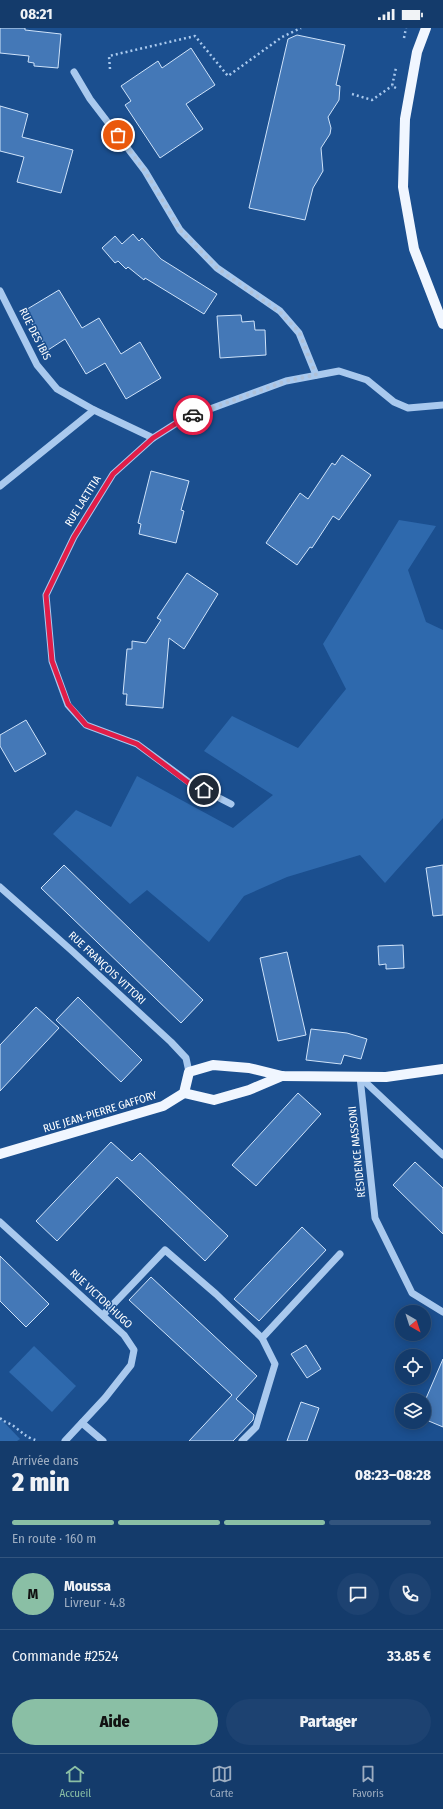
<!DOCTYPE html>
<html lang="fr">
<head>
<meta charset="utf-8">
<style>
  body { margin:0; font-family:"Fira Sans Condensed",sans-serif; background:#1d4271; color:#f1f3f6; height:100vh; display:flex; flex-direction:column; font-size:15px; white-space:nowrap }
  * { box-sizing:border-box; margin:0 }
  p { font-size:13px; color:#9dadc1 }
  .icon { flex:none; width:22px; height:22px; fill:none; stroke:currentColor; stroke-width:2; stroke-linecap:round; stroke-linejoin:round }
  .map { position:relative; height:1413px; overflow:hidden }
  .details { display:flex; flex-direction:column; background:#143b6b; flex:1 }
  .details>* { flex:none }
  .needle { width:26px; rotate:141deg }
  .buttons { position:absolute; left:395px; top:1277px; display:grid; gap:8px }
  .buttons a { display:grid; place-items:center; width:36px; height:36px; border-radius:50%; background:#143b6b; box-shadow:0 2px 10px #0003,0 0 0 1px #33557e; font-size:20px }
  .pin { position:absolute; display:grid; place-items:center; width:34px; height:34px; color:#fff; margin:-17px; border:2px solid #fff; border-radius:50%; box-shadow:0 1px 4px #0007 }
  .courier { position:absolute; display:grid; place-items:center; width:40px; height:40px; margin:-20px; border:3px solid #e11d48; border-radius:50%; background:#fff; color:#222; box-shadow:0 1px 5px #0007 }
  .overview em { font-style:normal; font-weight:800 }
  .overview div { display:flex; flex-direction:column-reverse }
  .overview { display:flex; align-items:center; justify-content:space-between; height:68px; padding:0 12px }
  h1 { font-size:26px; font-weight:800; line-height:30px }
  .bar { display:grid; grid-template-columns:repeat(4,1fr); gap:6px 4px; align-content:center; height:48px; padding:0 12px }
  .bar i { height:5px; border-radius:3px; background:#33557e }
  .bar .selected { background:#8abfa5 }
  .bar p { grid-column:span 4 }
  .line { display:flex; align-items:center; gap:10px; padding:0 12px; border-top:1px solid #33557e }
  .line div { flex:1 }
  .round { display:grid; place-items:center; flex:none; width:42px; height:42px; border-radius:21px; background:#1d4271 }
  .button { display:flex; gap:8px; margin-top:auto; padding:8px 12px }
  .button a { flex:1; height:46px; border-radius:24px; background:#8abfa5; color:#111; font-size:16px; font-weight:800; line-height:46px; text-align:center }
  .button a+a { background:#1d4271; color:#f1f3f6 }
  .status { display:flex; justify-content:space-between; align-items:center; height:28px; padding:0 20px; background:#143b6b; direction:ltr }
  .status svg { height:11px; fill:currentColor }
  .menu { display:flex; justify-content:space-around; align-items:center; height:56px; border-top:1px solid #33557e; background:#143b6b; font-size:11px; color:#9dadc1 }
  .menu a { display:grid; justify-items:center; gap:2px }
  .menu .selected { color:#8abfa5 }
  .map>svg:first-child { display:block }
  .green { fill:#2e69ad }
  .building { fill:#4478b7; stroke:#cfe3fa }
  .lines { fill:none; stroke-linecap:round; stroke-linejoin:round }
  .path { stroke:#a9c9ee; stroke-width:2.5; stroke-dasharray:2 3; stroke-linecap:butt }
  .minor { stroke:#a9c9ee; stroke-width:7 }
  .major { stroke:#f0f6ff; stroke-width:10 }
  .done { stroke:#afc1d8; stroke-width:4; stroke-dasharray:0 7.2 }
  .route { stroke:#e11d48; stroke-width:5 }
  .labels { text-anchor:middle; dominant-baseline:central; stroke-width:3; stroke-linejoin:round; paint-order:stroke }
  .street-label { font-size:11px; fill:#fff; stroke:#1b4f8f }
</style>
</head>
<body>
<div class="status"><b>08:21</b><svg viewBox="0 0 49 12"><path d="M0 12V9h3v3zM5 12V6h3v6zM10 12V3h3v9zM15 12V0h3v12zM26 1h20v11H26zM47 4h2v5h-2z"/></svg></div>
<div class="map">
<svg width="443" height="1413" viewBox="0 0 443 1413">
  <rect width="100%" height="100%" fill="#1b4f8f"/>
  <!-- green -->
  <g class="green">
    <polygon points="399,492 436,498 408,542 426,594 443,602 443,790 385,855 360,827 287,849 244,868 209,914 147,862 130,876 53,806 76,782 111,799 137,748 233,800 273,767 204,723 232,688 298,720 346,661 323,616"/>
    <polygon points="34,1318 76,1358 52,1384 9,1344"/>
    <polygon points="0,1390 20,1411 17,1413 0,1413"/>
  </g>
  <!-- building -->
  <g class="building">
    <polygon points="0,0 25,0 25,2 61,6 58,40 34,38 34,35 28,34 29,28 0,25"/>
    <polygon points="297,7 345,17 336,57 340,58 339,72 328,89 331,100 330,106 321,120 323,143 313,160 305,192 249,180 288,11"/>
    <polygon points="191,20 215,57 186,76 203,101 160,130 125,77 131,73 121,58 158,33 162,40"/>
    <polygon points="0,78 28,86 22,109 73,122 61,165 17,154 24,129 0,123"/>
    <polygon points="133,206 139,213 142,210 161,231 217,266 204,286 145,250 144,252 128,239 126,241 118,233 115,235 102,220 115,208 122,216"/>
    <polygon points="59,262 82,300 99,290 121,326 140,314 161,350 126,371 105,335 86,346 65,311 48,322 24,283"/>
    <polygon points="241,287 242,294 254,293 255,302 265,302 266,327 220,330 217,288"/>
    <polygon points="342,427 371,447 339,492 333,488 312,520 310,519 297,537 266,515 300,465 308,471 332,435 335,437"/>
    <polygon points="151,443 189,453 181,482 184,483 176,515 139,506 141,496 138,495"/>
    <polygon points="187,545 218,566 184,621 169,610 163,680 126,677 127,666 123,666 127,621 132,621 132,613 146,615 161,592 157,590"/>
    <polygon points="26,692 46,726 15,744 0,718 0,707"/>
    <polygon points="64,837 203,972 181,995 41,860"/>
    <polygon points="443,837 443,887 433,888 426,840"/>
    <polygon points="403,917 404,940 386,941 386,936 379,937 378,918"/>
    <polygon points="287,924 306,1007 278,1013 260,930"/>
    <polygon points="78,969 142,1032 121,1054 56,992"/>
    <polygon points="36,979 59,1000 0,1063 0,1017"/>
    <polygon points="311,1001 347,1005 367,1011 361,1031 344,1027 341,1036 306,1032"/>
    <polygon points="298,1065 321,1086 256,1158 232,1137"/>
    <polygon points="111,1114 132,1133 140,1125 228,1208 205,1233 117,1149 57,1213 36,1193"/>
    <polygon points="415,1134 443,1160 443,1206 393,1157"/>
    <polygon points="302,1199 326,1222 259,1293 234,1271"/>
    <polygon points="0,1228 49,1276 26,1299 0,1273"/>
    <polygon points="151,1249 257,1348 236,1371 254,1387 253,1392 233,1413 189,1413 232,1367 129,1272"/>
    <polygon points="306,1317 321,1341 307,1350 291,1326"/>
    <polygon points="443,1331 443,1399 424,1391 424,1375"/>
    <polygon points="301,1374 319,1380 307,1413 287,1413"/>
  </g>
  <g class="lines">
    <!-- path -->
    <g class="path">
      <polyline points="404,10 406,0"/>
      <polyline points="110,41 109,28 195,8 228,48 282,9 301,0"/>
      <polyline points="396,60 392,58 396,40"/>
      <polyline points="352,66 372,72 392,58"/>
      <path d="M0,1390C5,1395 11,1395 16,1400C27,1408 24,1408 38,1413"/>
    </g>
    <!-- minor -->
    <g class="minor">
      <polyline points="74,44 90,71 145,143 180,202 217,240 280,283 299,305 316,347"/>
      <polyline points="0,263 37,337 57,361 94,382"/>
      <polyline points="0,458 94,382 153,410"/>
      <polyline points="231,776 190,755 137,716 86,697 68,677 52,633 46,567 74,509 113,446 153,410 183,391 286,353 339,343 367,352 394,374 408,380 443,377"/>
      <polyline points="0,859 71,922 171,1014 186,1030 189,1044"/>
      <polyline points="360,1049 375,1190 412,1265 443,1284"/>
      <polyline points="360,1049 443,1127"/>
      <polyline points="0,1194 124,1307 134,1322 131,1337 105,1370 65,1413"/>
      <polyline points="103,1287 165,1222 216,1266 262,1310 275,1336 256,1399 242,1413"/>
      <polyline points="262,1310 340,1226"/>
      <polyline points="82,1395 103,1413"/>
    </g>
    <!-- major -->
    <g class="major">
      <polyline points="426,0 417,24 405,91 403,159 414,221 443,296"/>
      <polyline points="184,1065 214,1072 249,1062 282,1048"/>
      <polyline points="0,1126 163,1078 184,1065 189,1044 213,1037 249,1040 282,1048 386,1049 443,1041"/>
    </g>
  </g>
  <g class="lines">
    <!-- done -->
    <polyline class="done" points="118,107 145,143 180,202 217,240 280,284 299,304 316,347 286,353 193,387"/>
    <!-- route -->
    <polyline class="route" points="193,387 183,391 153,410 113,446 74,509 46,567 52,633 68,676 86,697 137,716 190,756 204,762"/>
  </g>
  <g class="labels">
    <!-- street labels -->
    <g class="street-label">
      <text transform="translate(35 306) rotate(63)">RUE DES IBIS</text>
      <text transform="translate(83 473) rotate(-58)">RUE LAETITIA</text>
      <text transform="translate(107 940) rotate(43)">RUE FRANÇOIS VITTORI</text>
      <text transform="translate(100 1084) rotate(-17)">RUE JEAN-PIERRE GAFFORY</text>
      <text transform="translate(357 1124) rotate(-96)">RÉSIDENCE MASSONI</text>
      <text transform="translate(101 1271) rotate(43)">RUE VICTOR HUGO</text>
    </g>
  </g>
</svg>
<div class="buttons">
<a><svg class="needle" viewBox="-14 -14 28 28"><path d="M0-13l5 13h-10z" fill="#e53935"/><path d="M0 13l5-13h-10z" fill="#9dadc1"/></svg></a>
<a><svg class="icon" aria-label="locate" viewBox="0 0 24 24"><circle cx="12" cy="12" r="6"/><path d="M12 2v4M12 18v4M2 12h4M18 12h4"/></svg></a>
<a><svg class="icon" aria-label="layers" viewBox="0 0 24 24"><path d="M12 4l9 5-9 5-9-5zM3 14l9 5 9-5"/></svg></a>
</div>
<div class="pin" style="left:118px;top:107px;background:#ea580c"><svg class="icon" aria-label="bag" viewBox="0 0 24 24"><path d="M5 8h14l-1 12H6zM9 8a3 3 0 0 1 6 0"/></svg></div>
<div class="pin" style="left:204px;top:762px;background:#1f2937"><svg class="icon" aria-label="home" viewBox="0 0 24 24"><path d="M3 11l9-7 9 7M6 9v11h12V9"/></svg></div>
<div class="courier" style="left:193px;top:387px"><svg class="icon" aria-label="car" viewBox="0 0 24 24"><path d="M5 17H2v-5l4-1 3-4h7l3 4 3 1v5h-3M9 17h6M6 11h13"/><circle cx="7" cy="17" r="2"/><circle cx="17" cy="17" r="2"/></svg></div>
</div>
<section class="details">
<div class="overview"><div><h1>2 min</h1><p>Arrivée dans</p></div><em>08:23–08:28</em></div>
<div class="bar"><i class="selected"></i><i class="selected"></i><i class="selected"></i><i></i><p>En route · 160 m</p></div>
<div class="line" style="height:72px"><b class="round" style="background:#8abfa5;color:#111">M</b><div><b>Moussa</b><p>Livreur · 4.8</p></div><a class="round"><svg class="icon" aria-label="chat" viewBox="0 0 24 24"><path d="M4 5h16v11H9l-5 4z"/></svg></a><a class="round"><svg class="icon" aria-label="phone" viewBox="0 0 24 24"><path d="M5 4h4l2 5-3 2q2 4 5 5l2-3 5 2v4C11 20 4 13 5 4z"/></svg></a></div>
<div class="line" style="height:52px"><div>Commande #2524</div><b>33.85 €</b></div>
<div class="button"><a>Aide</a><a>Partager</a></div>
</section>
<nav class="menu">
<a class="selected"><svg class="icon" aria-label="home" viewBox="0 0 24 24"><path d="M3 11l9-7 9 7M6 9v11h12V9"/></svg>Accueil</a>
<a><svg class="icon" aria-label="map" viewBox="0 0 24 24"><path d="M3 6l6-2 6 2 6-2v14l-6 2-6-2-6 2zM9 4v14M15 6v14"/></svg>Carte</a>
<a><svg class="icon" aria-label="saved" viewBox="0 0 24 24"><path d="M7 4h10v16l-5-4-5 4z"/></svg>Favoris</a>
</nav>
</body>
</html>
